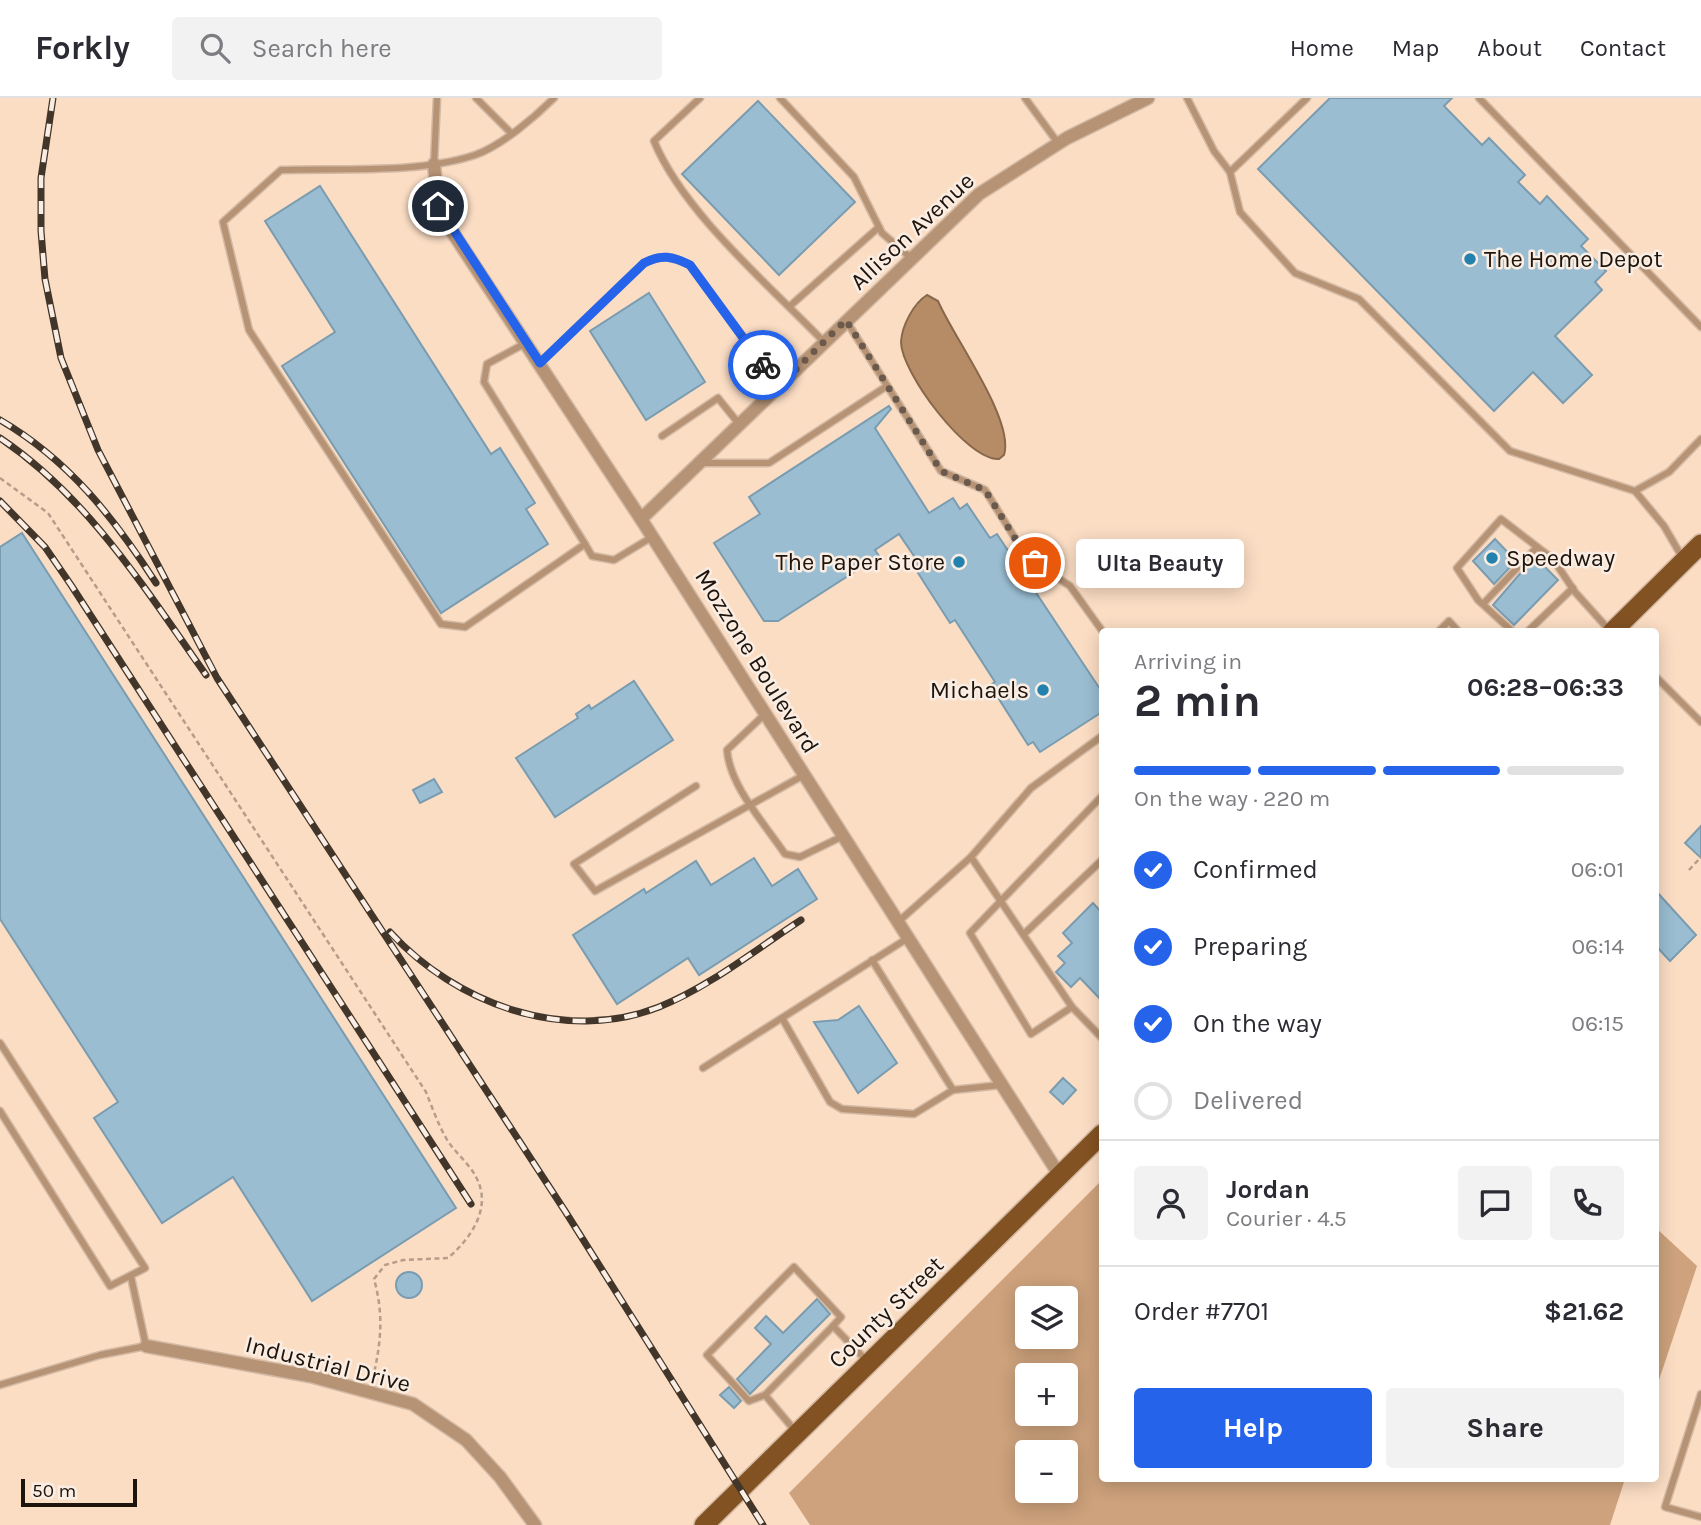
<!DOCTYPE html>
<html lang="en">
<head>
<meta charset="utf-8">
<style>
  body { margin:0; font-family:Karla,sans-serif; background:#f2f2f3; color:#2b2b33; height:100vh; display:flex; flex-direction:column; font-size:26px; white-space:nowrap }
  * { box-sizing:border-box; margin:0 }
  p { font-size:23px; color:#7c7c81 }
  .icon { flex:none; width:38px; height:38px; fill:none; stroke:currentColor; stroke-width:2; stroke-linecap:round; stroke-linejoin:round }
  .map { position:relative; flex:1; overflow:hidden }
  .details { position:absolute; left:1099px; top:530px; width:560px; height:854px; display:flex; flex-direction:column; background:#fff; border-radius:7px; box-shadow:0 4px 18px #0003 }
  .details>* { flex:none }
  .fabs { position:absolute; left:1015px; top:1188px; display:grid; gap:14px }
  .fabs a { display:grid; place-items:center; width:63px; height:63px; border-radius:7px; background:#fff; box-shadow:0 4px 18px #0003; font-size:35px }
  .scale { position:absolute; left:21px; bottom:18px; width:116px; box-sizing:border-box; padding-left:7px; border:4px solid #1e140b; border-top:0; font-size:19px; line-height:24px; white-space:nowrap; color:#1e140b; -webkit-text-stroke:5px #faeee4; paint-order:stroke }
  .pin { position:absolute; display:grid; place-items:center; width:60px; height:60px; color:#fff; margin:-30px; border:4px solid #fff; border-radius:50%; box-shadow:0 2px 7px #0007 }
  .courier { position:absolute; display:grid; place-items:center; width:70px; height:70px; margin:-35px; border:5px solid #2563eb; border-radius:50%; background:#fff; color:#222; box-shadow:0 2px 9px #0007 }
  .bubble { position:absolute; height:49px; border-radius:7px; background:#fff; box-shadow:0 4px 18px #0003; font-size:23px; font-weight:700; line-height:49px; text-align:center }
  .headline em { font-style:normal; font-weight:700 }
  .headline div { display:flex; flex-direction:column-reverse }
  .headline { display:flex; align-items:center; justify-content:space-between; height:119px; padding:0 35px }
  h1 { font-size:46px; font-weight:700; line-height:52px }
  .bar { display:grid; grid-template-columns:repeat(4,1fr); gap:10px 7px; align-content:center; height:84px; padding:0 35px }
  .bar i { height:9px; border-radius:5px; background:#e1e1e2 }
  .bar .active { background:#2563eb }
  .bar p { grid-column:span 4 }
  .line { display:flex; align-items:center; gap:18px; padding:0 35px; border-top:2px solid #e1e1e2 }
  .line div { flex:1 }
  .round { display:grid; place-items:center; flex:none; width:74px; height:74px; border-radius:7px; background:#f2f2f3 }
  ol { padding:0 35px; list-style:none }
  li { display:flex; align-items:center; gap:21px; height:77px }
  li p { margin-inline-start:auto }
  li .icon { padding:7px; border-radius:50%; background:#2563eb; color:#fff; stroke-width:4 }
  li:last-child { color:#7c7c81 }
  li i { width:38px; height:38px; border:4px solid #e1e1e2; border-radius:50% }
  .action { display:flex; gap:14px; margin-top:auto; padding:14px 35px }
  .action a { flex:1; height:80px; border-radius:7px; background:#2563eb; color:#fff; font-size:28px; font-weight:700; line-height:80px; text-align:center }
  .action a+a { background:#f2f2f3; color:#2b2b33 }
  header { display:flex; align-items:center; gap:42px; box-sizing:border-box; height:98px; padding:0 35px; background:#fff; border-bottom:2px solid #e1e1e2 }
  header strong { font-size:33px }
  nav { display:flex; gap:38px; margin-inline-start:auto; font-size:24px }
  .search { width:490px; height:63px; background:#f2f2f3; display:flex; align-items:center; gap:18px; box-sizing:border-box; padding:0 24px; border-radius:7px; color:#7c7c81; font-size:26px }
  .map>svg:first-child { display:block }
  .forest { fill:#cda27c; fill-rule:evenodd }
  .water { fill:#b68c66; stroke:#88684b; stroke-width:2 }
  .building { fill:#9abdd1; stroke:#7a9cb0; stroke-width:2 }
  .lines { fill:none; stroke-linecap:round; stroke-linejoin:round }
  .lane-casing { stroke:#d3b9a3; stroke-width:9 }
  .street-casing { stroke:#d3b9a3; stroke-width:15 }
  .primary-casing { stroke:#d3b9a3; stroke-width:22 }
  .path { stroke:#b59d89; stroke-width:2.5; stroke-dasharray:5 3.5; stroke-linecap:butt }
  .lane { stroke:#b69375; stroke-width:6 }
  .street { stroke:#b69375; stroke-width:12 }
  .primary { stroke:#835222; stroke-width:19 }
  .rail-casing { stroke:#423529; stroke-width:7 }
  .rail { stroke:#faeee4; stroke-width:4.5; stroke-dasharray:13; stroke-linecap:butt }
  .done { stroke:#6b5a4c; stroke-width:7; stroke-dasharray:0 12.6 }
  .route { stroke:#2563eb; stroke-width:9 }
  .poi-dot { fill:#2282ad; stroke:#faeee4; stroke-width:2.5 }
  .labels { text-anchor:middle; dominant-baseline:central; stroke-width:5; stroke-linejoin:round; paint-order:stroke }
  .street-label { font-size:24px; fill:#1e140b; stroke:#faeee4 }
  .poi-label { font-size:24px; fill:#1e140b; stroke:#faeee4; text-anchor:start }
</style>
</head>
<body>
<header>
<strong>Forkly</strong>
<div class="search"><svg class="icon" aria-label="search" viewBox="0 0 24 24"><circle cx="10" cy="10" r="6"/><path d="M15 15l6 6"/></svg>Search here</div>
<nav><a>Home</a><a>Map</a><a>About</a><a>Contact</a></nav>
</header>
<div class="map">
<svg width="1701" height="1427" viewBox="0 0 1701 1427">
  <rect width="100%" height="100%" fill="#fbddc4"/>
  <!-- forest -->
  <g class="forest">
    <path d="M1102,1082V1381H1625L1610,1427H810L789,1395ZM1027,1200H1066V1239H1027ZM1027,1278H1066V1316H1027ZM1027,1354H1066V1393H1027Z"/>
    <polygon points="1656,1130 1697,1168 1656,1291"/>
  </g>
  <!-- water -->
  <path class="water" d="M927,197L938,203C953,239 1015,322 1004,357L999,361C967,363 901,274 901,244C902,227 914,205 927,197Z"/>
  <!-- building -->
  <g class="building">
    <polygon points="1330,0 1452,0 1444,8 1482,47 1489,40 1525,77 1518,84 1540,106 1547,98 1588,141 1581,148 1606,173 1595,184 1602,192 1555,238 1592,277 1563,305 1533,274 1494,313 1258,71"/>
    <polygon points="758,3 855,104 779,177 682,76"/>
    <polygon points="320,88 491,356 500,350 535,405 526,411 548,446 441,515 282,268 335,234 265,123"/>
    <polygon points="649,195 705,284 646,322 590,233"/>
    <polygon points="889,308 891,311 875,330 929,415 953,400 960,411 967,406 990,440 997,436 1102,594 1102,614 1040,654 1033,644 1028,647 990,587 995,584 955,522 950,525 911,464 916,461 899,436 875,452 879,458 778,523 764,523 714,445 760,416 749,399"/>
    <polygon points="22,435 456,1110 312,1203 233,1079 162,1125 94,1020 118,1004 0,821 0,449"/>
    <polygon points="1495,441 1516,463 1494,486 1473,463"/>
    <polygon points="1537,461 1558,482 1514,527 1493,507 1524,471 1525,473"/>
    <polygon points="634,583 673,642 555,719 516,660 578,620 576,616 589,607 591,611"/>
    <polygon points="434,681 442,694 420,705 413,692"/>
    <polygon points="1701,728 1701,760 1685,745"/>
    <polygon points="754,760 772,788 798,771 817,801 699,877 688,860 617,906 573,837 644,791 646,795 696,763 711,787"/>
    <polygon points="1656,793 1696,837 1670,863 1656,848"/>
    <polygon points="1093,805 1102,815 1102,903 1080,880 1071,889 1056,874 1065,865 1058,858 1072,845 1063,835"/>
    <polygon points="859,908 897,965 858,995 814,924 838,922"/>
    <polygon points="1063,980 1076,992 1063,1006 1050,994"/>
    <circle cx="409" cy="1187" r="13"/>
    <polygon points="817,1201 830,1216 750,1296 737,1281 771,1246 755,1230 766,1218 783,1235"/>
    <polygon points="729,1289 741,1303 734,1310 720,1297"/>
  </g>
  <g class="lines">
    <defs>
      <g id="lane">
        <polyline points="476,0 511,35"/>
        <path d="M700,0L654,43C683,114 769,187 824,244"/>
        <polyline points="780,0 854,79 882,135 911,160"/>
        <polyline points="1025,0 1058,45"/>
        <polyline points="1187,0 1214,53 1230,74 1240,114 1295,175 1359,201 1510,353 1635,393 1664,428 1682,459"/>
        <polyline points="1479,0 1701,229"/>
        <polyline points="434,66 437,0"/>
        <polyline points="1230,74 1307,0"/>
        <polyline points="790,208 879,129"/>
        <polyline points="847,224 941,373 985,392 1023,453 1035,465 1070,488 1103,534"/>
        <path d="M526,245L487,266L484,284L585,446L465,529L441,526L249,232L223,124L281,72C341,70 418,76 475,57C501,48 535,19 554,0"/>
        <path d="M540,265L644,165C662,156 672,158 690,167L779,288"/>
        <polyline points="662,338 718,300 739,326"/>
        <polyline points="702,365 769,365 887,288"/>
        <polyline points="1635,393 1669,374 1701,341"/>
        <polyline points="585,446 592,458 614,462 652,439"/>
        <polyline points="1483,506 1537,449"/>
        <polyline points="1438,534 1449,523 1459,534"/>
        <polyline points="1513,534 1478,502 1457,470 1501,421 1553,461 1575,494 1611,534"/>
        <polyline points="1527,534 1573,490"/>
        <polyline points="1656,579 1701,624"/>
        <path d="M765,616L727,652C730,689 765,726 785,756L800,759L843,738"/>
        <polyline points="696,688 574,766 595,793 804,677"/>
        <polyline points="971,759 1072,909 1102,940"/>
        <polyline points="898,824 971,759 1031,690 1102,638"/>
        <polyline points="1024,836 1102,762"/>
        <polyline points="872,862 953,992 1001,987"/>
        <polyline points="1072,909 1031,936 970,835 1102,698"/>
        <polyline points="782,920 830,1004 842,1011 914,1016 953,992"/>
        <polyline points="0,945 145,1170 110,1188 0,1013"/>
        <polyline points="703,970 908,840"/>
        <polyline points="0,1287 100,1257 146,1248 131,1179"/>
        <polyline points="1701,1296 1665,1409 1701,1419"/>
        <polyline points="765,1297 749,1303 707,1257 794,1169 841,1219 833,1228"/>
        <polyline points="796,1334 765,1297 833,1228 868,1264"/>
      </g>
      <g id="street">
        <polyline points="434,66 438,108 447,126 641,421 1060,1078"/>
        <polyline points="641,421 979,96 1067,40 1148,0"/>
        <polyline points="146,1248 310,1278 413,1306 466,1342 500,1379 535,1427"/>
      </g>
      <g id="primary">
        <polyline points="1612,534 1701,446"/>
        <polyline points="704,1427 1102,1036"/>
      </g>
    </defs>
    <!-- lane casing -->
    <use href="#lane" class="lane-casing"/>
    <!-- street casing -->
    <use href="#street" class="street-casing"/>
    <!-- primary casing -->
    <use href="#primary" class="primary-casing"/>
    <!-- path -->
    <g class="path">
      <path d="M0,380L48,415L426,994C432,1009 438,1026 446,1040C454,1054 469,1065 476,1079C493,1110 470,1141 448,1160L403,1162L385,1167L374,1181C384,1217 381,1244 373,1280"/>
      <polyline points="1689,772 1701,759"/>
    </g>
    <!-- lane -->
    <use href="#lane" class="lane"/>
    <!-- street -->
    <use href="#street" class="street"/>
    <!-- primary -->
    <use href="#primary" class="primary"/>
    <defs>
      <g id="rail">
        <polyline points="53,0 41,80 41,133 45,181 61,260 98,352 217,580 565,1113 763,1427"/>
        <path d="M0,322C69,362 114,420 156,485"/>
        <path d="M0,340C89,400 145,491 206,577"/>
        <polyline points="0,403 45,449 71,487 471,1106"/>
        <path d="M390,834C456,906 565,946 659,909C709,889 755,852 801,822"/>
      </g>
    </defs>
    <!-- rail casing -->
    <use href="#rail" class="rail-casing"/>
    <!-- rail -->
    <use href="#rail" class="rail"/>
  </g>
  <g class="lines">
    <!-- done -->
    <polyline class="done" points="763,267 779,288 846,222 941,373 985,392 1023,453 1035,465"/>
    <!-- route -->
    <path class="route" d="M438,108L540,265L644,165C662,156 672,158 690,167L763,267"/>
  </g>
  <!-- markers -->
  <g class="poi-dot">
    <circle cx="1470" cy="161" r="7"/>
    <circle cx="1492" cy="460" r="7"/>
    <circle cx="959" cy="464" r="7"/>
    <circle cx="1043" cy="592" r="7"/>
  </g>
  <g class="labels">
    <!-- street labels -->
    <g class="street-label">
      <text transform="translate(912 133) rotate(-43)">Allison Avenue</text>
      <text transform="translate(757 563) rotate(58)">Mozzone Boulevard</text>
      <text transform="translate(886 1214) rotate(-44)">County Street</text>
      <text transform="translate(328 1266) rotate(14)">Industrial Drive</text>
    </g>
    <!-- poi labels -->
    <g class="poi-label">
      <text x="1484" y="161">The Home Depot</text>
      <text x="1506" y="460">Speedway</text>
      <text x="945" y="464" text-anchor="end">The Paper Store</text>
      <text x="1029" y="592" text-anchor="end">Michaels</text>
    </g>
  </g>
</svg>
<div class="fabs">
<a><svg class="icon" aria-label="layers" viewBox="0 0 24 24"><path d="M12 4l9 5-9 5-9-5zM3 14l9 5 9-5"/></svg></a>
<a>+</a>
<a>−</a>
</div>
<div class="scale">50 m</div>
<div class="pin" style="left:1035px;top:465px;background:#ea580c"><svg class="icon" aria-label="bag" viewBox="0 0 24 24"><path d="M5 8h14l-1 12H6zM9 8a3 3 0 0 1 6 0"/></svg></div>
<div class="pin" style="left:438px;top:108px;background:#1f2937"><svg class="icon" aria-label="home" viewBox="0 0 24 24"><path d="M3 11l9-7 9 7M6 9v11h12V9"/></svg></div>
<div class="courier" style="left:763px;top:267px"><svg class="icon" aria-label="bike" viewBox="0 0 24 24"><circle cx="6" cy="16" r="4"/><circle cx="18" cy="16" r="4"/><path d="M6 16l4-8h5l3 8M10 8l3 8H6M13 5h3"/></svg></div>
<div class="bubble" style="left:1076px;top:441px;width:168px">Ulta Beauty</div>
<section class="details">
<div class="headline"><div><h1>2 min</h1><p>Arriving in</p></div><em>06:28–06:33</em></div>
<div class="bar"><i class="active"></i><i class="active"></i><i class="active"></i><i></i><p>On the way · 220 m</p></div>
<ol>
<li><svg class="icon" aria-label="check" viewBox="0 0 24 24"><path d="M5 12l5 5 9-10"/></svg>Confirmed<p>06:01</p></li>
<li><svg class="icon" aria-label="check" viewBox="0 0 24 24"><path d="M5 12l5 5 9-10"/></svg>Preparing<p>06:14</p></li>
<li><svg class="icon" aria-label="check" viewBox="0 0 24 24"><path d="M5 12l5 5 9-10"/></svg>On the way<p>06:15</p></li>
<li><i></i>Delivered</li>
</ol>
<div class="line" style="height:126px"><a class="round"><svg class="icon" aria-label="person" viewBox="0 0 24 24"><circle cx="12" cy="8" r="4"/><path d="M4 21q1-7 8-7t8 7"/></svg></a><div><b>Jordan</b><p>Courier · 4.5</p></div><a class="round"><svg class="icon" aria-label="chat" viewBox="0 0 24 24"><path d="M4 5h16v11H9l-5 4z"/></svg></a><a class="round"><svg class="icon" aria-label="phone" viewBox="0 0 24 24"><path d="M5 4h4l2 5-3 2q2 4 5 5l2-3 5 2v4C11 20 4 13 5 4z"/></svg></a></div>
<div class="line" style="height:91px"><div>Order #7701</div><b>$21.62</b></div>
<div class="action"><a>Help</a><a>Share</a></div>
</section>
</div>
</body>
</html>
